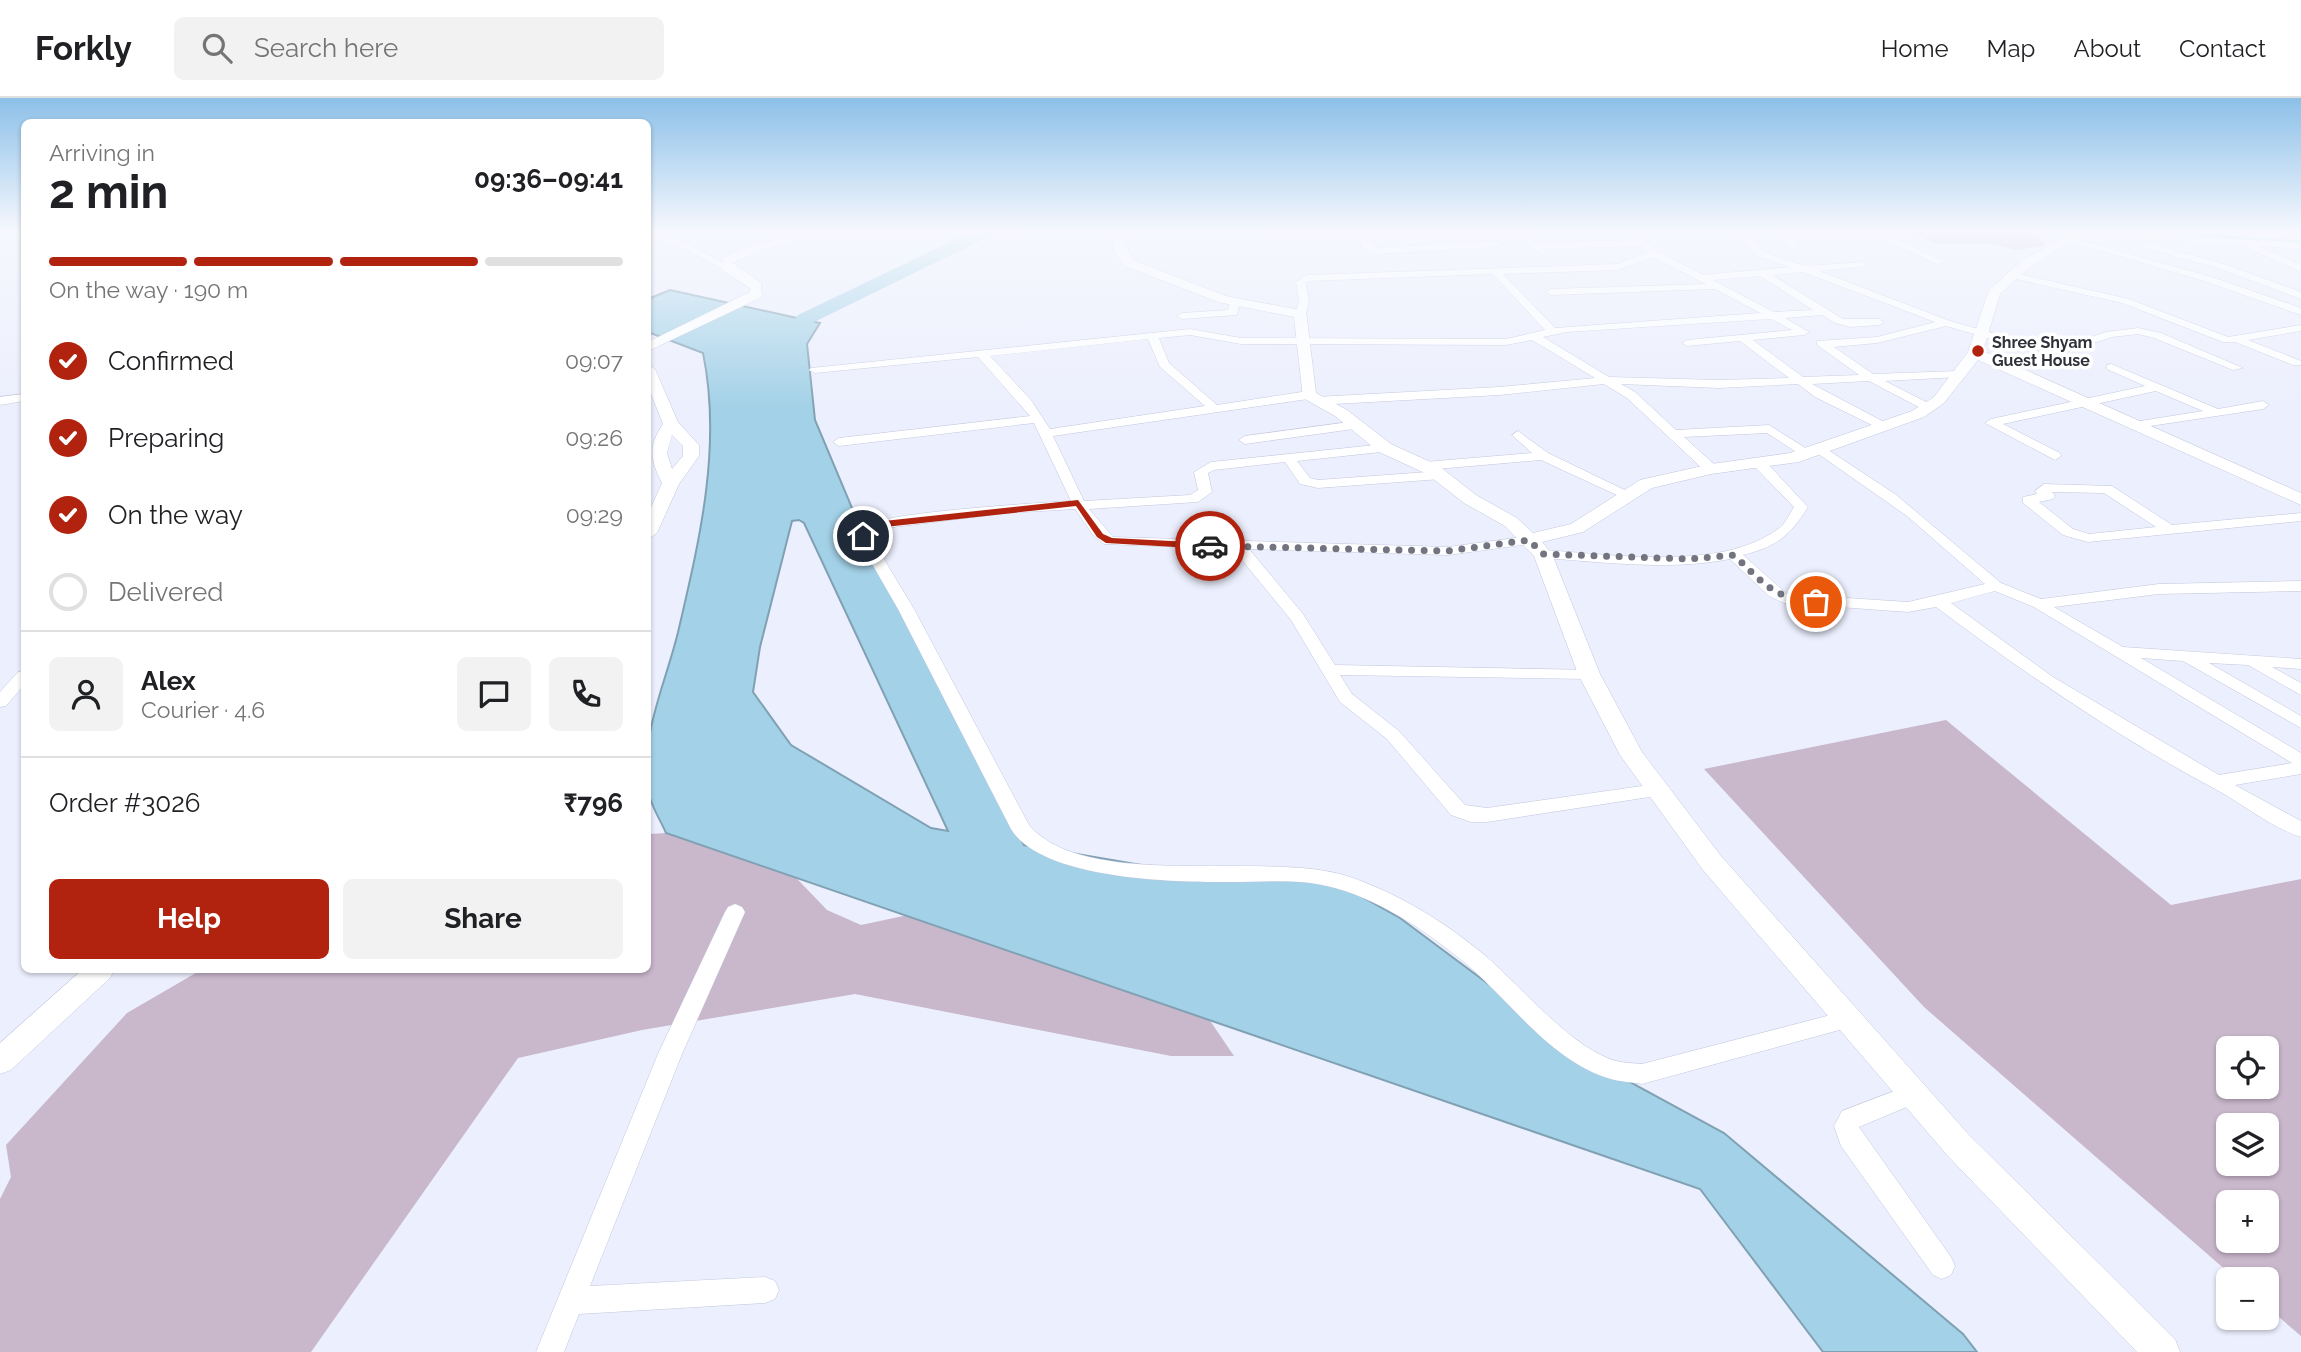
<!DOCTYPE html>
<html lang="en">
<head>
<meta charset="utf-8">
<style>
  body { margin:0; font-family:Raleway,sans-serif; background:#f2f2f2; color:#202124; height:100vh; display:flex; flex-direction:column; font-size:26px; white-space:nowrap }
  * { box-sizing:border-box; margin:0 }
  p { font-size:23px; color:#757577 }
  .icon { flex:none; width:38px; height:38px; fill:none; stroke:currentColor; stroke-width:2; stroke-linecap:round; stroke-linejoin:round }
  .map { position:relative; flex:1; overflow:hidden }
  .side { position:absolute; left:21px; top:21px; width:630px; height:854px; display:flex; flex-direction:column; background:#fff; border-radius:10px; box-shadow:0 2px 5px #0004 }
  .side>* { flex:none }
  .buttons { position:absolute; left:2216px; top:938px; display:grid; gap:14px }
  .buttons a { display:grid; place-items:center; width:63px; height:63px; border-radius:10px; background:#fff; box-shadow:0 2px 5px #0004; font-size:35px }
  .pin { position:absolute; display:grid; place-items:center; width:60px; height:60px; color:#fff; margin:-30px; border:4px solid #fff; border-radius:50%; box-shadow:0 2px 7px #0007 }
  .courier { position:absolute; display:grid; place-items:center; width:70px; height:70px; margin:-35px; border:5px solid #b1230f; border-radius:50%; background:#fff; color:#222; box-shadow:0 2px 9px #0007 }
  .headline em { font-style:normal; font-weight:700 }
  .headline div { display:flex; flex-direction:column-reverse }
  .headline { display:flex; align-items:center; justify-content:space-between; height:119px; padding:0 28px }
  h1 { font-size:46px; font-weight:700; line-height:52px }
  .bar { display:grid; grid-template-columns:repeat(4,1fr); gap:10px 7px; align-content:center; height:84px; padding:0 28px }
  .bar i { height:9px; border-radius:5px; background:#e0e0e0 }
  .bar .current { background:#b1230f }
  .bar p { grid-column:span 4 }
  .line { display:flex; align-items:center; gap:18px; padding:0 28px; border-top:2px solid #e0e0e0 }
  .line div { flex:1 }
  .round { display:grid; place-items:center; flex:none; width:74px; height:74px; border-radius:10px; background:#f2f2f2 }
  ol { padding:0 28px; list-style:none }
  li { display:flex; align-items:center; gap:21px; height:77px }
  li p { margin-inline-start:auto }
  li .icon { padding:7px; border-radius:50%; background:#b1230f; color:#fff; stroke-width:4 }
  li:last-child { color:#757577 }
  li i { width:38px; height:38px; border:4px solid #e0e0e0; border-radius:50% }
  .primary-button { display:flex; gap:14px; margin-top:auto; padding:14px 28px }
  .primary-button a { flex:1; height:80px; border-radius:10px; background:#b1230f; color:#fff; font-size:28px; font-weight:700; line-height:80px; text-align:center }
  .primary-button a+a { background:#f2f2f2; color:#202124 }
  header { display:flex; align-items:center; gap:42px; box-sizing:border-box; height:98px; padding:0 35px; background:#fff; border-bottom:2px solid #e0e0e0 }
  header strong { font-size:33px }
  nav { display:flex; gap:38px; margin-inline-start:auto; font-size:24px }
  .search { width:490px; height:63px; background:#f2f2f2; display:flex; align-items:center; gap:18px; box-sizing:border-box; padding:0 24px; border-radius:10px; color:#757577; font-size:26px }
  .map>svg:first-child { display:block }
  .green { fill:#c9b7cc; fill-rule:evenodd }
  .water { fill:#a3d1e7; stroke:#80a1b3; stroke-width:2; fill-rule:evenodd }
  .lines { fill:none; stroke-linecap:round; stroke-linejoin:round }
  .canal { fill:#a3d1e7; fill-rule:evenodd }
  .river { fill:#a3d1e7; fill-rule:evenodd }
  .minor-casing { stroke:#c1c7dd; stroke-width:1 }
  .tertiary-casing { stroke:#c1c7dd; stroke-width:1 }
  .minor { fill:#fff; fill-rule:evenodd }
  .tertiary { fill:#fff; fill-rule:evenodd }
  .route { fill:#b1230f }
  .done { stroke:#72747f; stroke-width:7; stroke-dasharray:0 12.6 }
  .poi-dot { fill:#b1230f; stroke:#fff; stroke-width:2.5 }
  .labels { text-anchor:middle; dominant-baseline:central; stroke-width:7; stroke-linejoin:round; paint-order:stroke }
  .far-poi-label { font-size:16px; font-weight:bold; fill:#30323b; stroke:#fff; text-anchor:start }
</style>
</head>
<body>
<header>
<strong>Forkly</strong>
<div class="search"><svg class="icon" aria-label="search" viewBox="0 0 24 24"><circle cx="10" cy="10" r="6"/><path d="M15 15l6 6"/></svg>Search here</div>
<nav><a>Home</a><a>Map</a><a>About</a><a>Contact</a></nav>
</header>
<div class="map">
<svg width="2301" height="1254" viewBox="0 0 2301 1254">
  <rect width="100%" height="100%" fill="#eceffd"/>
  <!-- green -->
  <g class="green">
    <polygon points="1910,134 2024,134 2036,138 2046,147 2017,152 1991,146 1936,146"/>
    <path d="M1946,622L2171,807L2301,781V1238L2266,1208V1181H2236L1924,909L1704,671ZM2228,950H2266V989H2228ZM2266,1027V1066H2228V1027ZM2228,1104H2266V1143H2228Z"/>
    <polygon points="706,733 779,762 827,812 861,827 941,810 1198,905 1234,958 1171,958 855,896 642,932 518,960 311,1254 0,1254 0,1101 11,1079 6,1047 127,915 201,872 648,872 648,736"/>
  </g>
  <!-- water -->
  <path class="water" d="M670,192L820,225L807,246L815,322L860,429L1024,747L1182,774L1321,776L1400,820L1593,964L1724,1035L1963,1236L1977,1254H1823L1700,1091L666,735C660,721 649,705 648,691C640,634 667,583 679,530C700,440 722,347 703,255L648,234V201ZM799,422L804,425L948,733L931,730L791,647L753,594L760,549L792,423Z"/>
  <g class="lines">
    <!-- canal -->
    <polygon class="canal" points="2168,134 2301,139 2301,145 2173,137"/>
    <!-- river -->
    <polygon class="river" points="971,134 989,134 990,138 812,225 805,227 795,221 798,217"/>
    <defs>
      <g id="minor">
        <polygon points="648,134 687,145 731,169 723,171 681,149 648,139"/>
        <polygon points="1352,134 1361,134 1363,138 1450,134 1367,143 1375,150 1497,143 1502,146 1497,149 1374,156 1364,152"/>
        <path d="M1514,134H1524L1536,145L1636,142L1628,134H1637L1657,153L1703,177L1790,169L1757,158L1735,134H1744L1763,154L1805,168L1864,164L1866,166L1861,169L1819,173L1950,223L2024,244L2060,250L2106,234L2138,230L2161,235L2243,270L2233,272L2154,240L2138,236L2112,239L2061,256L2023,250L1946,228L1877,245L1834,249L1873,276L1958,273L1964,276L1958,279L1885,283L1932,307V313L1928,314L1869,283L1812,286L1888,326L1890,329L1884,333L1815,299L1798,286L1719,290L1621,286L1635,294L1676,332L1769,327L1815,356L1809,360L1804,359L1767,335L1684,339L1716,368V374H1706L1627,300L1604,286L1499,297L1316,307L1310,303L1316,299L1499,289L1595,280L1532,242L1506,247L1241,246L1190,237L1159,240L1169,265L1217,307L1308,293L1314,297L1308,301L1053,338L1084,403L1190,397L1198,392L1194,374L1211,364L1385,346L1390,347V353L1297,363L1310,380L1318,382L1441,373L1448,377L1441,381L1318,390L1300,386L1285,364L1214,372L1208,375L1212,394L1198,404L1089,411L1113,439L1448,449L1529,438L1536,442L1529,446L1448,457L1249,451L1303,516L1335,567L1595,572L1597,576L1589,581L1340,577L1352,596L1399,633L1465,707L1487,710L1656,686L1665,692L1656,698L1487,724H1471L1451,717L1387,641L1340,604L1291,522L1233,451L1104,446L1093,437L1075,411L1006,415L886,430L870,438L914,511L1029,727C1086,794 1266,752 1347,778C1398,795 1447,825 1488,860C1522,890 1573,951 1616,963C1624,965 1633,965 1642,966L1846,913L1854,916L1857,922L1854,928L1642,986C1632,984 1621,984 1611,981C1553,964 1514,908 1471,870C1432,837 1385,804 1335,790C1298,779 1258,785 1219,784C1166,784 1041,780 1011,731L898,511L856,438C858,435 859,431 862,429C882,414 1038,405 1071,403L1034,325L839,348L833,344L839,340L1030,318L978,259L815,275L809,272L811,270L1190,231L1241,240L1506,241L1545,232L1493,176L1309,183L1306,185L1309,203L1306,216L1301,219L1296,216L1299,203L1296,184L1307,177L1617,166L1648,154L1641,148L1543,151L1546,154L1541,157ZM1653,159L1706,186L1551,191L1546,194L1551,197L1715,191L1760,215L1555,230L1503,176L1618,172ZM1803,174L1935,224L1877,239L1817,243V247L1859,277L1803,279L1753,242L1804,237L1809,234L1785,220L1822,217L1835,225L1851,229L1879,227L1884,224L1879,221H1843L1772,177ZM1760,178L1813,212L1774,214L1713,182ZM1771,221L1792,232L1687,242L1682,245L1687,248L1740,243L1789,280L1719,282L1609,279L1543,239L1567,234ZM1148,241L1160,269L1205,308L1050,331L1031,302L990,258Z"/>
        <polygon points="1777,134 1786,134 1798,147 1798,151 1792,151"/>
        <polygon points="1869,134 1881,134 1945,164 1937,166"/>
        <polygon points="2114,134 2301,145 2301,151 2259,148 2301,167 2301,174 2250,151 2249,148 2082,138 2077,135"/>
        <polygon points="2069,139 2215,180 2301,210 2301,217 2207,184 2069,143"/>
        <polygon points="2144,144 2224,166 2301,194 2301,201 2218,170 2141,149 2141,145"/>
        <polygon points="2010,174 2129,201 2228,239 2301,227 2301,233 2248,242 2301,263 2301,267 2293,267 2235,244 2223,244 2122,205 2007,179 2007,175"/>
        <polygon points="1231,201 1240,203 1237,217 1182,221 1177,218 1182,215 1228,212"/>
        <polygon points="2111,266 2218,311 2263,303 2269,307 2263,311 2130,331 2128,328 2134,324 2203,313 2156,293 2003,326 2060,355 2061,358 2055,362 1985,325 1991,321 2145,288 2107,271 2107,267"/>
        <polygon points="24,296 24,303 0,307 0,299"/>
        <polygon points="1357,323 1363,327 1361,330 1245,346 1239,342 1245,338"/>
        <polygon points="1518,333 1548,355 1633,396 1631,399 1621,399 1541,362 1425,372 1418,368 1425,364 1532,355 1512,337"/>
        <path d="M1822,348L1895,396L2001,485L2041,501L2159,486L2301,483V493L2159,496L2054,509L2123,549L2301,561V571L2272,569L2301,585V597L2248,567L2209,565L2301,618V630L2183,563L2141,560L2301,655V676L2235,687L2301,723V739C2272,730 2244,707 2217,692C2119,640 2026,576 1936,509L1908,514L1784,505L1769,498L1730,461C1669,473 1604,464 1543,460L1536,456L1543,452C1611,456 1720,474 1778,431C1785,427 1789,417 1794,409L1755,369L1753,366L1760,362L1765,363L1808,409C1789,439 1777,448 1743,457L1787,496L1908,504L1985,486L1907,418L1817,355L1816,352ZM1995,493L2034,509L2292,665L2219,677L2053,579L1951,505Z"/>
        <path d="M2044,386L2112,388L2172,427L2301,415V423L2088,444L2063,437L2023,405V399L2037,396L2035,393ZM2052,394L2104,395L2156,429L2089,436L2073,431L2039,404L2053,401L2055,398Z"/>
        <polygon points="24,573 24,587 6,608 0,609 0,594 18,574"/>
        <polygon points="735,806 742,809 745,814 682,956 590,1188 765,1179 775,1183 779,1192 775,1201 765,1205 579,1216 564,1254 536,1254 658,956 725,814 728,809"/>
        <polygon points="1913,986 1921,989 1925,996 1921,1003 1859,1029 1951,1159 1955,1168 1951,1177 1942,1181 1933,1177 1841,1048 1834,1028 1842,1013"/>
      </g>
      <g id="tertiary">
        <polygon points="806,134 827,134 756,154 733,165 761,185 762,199 648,253 648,244 750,194 750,190 722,172 723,160 748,148"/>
        <polygon points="1108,134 1120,134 1133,162 1226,198 1306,213 1316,295 1347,312 1391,346 1439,368 1476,397 1517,420 1533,435 1571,426 1640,382 1711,366 1790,355 1912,313 1934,299 1968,254 1989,192 2023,162 2073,134 2088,134 2031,168 2000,196 1983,253 2301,395 2301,407 1978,262 1944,305 1924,319 1799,364 1711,376 1652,390 1583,434 1542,444 1552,456 1600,576 1642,654 1721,758 1969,1037 2175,1241 2180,1254 2137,1254 1947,1057 1703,772 1620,657 1578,576 1534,458 1505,428 1464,405 1427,376 1379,354 1335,318 1303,300 1294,219 1218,204 1125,168 1117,159"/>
        <polygon points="2231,134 2301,134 2301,142 2237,138"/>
        <path d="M648,267L655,271L678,324L699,347V358L679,386L657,435L648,441V416L662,385C650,362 648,348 663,326L648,288ZM672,337L683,348V358L672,371L667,355Z"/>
        <polygon points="82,872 114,872 110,880 11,972 0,976 0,945"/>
      </g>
    </defs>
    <!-- minor casing -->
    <use href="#minor" class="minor-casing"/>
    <!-- tertiary casing -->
    <use href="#tertiary" class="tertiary-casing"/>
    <!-- minor -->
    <use href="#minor" class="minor"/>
    <!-- tertiary -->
    <use href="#tertiary" class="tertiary"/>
  </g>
  <!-- sky -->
  <linearGradient id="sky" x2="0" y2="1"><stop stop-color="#8cc0e8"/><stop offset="0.43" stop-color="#f6f8fe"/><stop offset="1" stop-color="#f6f8fe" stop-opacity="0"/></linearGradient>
  <rect width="2301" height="310" fill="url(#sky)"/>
  <!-- route -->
  <polygon class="route" points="1078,402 1103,436 1112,440 1210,445 1215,448 1210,451 1106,445 1097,439 1076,408 885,429 870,434 866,440 858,438 863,430 884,423"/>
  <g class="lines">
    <!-- done -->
    <path class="done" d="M1210,448L1448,453L1529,442L1543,456L1689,461L1734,457C1763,485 1774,501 1816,504"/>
  </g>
  <!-- markers -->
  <circle class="poi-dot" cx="1978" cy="253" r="7"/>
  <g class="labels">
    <!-- far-poi labels -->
    <g class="far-poi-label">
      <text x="1992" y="244">Shree Shyam<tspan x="1992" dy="18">Guest House</tspan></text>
    </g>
  </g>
</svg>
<div class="buttons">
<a><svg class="icon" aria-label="locate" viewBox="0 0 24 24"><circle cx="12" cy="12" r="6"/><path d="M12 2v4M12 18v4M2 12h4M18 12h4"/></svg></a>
<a><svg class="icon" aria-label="layers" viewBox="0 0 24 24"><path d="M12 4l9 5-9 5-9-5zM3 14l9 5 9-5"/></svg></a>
<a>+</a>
<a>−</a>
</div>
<div class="pin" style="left:1816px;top:504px;background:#ea580c"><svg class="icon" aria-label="bag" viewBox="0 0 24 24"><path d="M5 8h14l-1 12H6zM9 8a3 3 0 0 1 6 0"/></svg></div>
<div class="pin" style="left:863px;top:438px;background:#1f2937"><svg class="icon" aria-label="home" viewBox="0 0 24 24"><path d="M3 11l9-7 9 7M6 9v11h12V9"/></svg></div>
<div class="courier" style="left:1210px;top:448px"><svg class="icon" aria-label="car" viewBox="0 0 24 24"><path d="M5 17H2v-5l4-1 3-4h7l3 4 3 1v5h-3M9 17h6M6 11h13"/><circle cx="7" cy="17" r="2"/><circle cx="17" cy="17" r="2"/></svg></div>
<section class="side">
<div class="headline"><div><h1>2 min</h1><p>Arriving in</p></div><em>09:36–09:41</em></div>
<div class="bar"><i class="current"></i><i class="current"></i><i class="current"></i><i></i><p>On the way · 190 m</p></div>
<ol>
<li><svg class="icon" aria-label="check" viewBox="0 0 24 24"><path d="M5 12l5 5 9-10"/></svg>Confirmed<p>09:07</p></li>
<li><svg class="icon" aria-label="check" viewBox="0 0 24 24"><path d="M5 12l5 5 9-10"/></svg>Preparing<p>09:26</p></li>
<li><svg class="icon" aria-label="check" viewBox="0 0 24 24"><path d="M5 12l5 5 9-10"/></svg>On the way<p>09:29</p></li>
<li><i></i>Delivered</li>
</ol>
<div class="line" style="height:126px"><a class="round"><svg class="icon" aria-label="person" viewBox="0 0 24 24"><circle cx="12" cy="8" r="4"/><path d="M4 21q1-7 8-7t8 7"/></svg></a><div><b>Alex</b><p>Courier · 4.6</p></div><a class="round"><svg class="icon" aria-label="chat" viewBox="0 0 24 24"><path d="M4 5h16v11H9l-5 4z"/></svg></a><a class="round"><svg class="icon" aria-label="phone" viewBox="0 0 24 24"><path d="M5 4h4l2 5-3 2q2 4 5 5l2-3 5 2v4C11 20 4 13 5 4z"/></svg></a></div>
<div class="line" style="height:91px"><div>Order #3026</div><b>₹796</b></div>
<div class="primary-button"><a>Help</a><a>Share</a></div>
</section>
</div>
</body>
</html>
